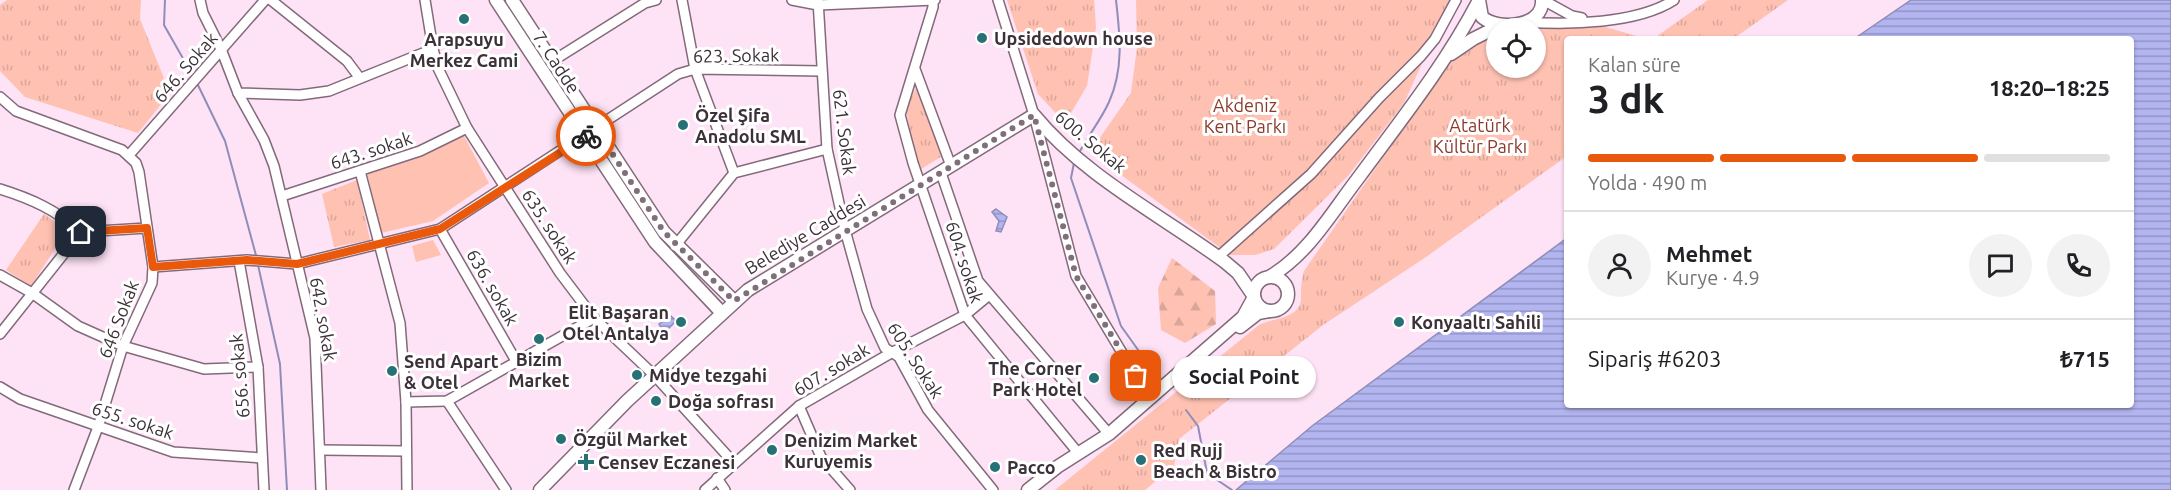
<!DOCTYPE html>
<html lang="tr">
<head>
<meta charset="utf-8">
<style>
  body { margin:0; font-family:Ubuntu,sans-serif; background:#f2f2f2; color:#202124; height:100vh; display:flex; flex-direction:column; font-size:22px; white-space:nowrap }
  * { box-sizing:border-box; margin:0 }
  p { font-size:20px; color:#757577 }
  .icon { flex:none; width:33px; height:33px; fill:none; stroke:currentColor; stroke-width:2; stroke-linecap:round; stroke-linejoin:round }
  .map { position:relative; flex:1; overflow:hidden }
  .sheet { position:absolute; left:1564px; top:36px; width:570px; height:372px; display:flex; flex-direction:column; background:#fff; border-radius:6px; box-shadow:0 2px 4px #0004 }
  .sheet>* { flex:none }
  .fabs { position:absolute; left:1486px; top:18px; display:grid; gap:12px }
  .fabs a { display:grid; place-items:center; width:60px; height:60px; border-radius:50%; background:#fff; box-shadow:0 2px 4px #0004; font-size:30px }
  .pin { position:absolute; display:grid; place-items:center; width:51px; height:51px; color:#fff; margin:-26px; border-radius:12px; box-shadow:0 3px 9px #0006 }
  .courier { position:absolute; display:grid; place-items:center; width:60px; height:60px; margin:-30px; border:4px solid #ea580c; border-radius:50%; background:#fff; color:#222; box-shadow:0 2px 8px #0007 }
  .bubble { position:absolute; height:42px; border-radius:21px; background:#fff; box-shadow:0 2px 4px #0004; font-size:20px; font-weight:700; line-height:42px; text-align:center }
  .summary em { font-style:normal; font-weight:700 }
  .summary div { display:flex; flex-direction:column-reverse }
  .summary { display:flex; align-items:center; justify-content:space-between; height:102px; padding:0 24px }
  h1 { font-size:39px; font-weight:700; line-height:45px }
  .bar { display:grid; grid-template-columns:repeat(4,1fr); gap:9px 6px; align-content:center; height:72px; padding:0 24px }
  .bar i { height:8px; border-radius:4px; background:#e0e0e0 }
  .bar .current { background:#ea580c }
  .bar p { grid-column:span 4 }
  .line { display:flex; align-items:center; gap:15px; padding:0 24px; border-top:2px solid #e0e0e0 }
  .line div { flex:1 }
  .round { display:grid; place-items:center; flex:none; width:63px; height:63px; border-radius:32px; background:#f2f2f2 }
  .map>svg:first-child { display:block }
  .green { fill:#fec1b2 }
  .forest { fill:url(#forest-firs) }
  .park { fill:url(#park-tufts) }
  .water { fill:url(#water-rules); stroke:#8f8db9; stroke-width:1.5 }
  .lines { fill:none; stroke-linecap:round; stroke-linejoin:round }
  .stream { stroke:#8f8db9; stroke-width:2 }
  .minor-casing { stroke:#836a7b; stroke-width:12 }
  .major-casing { stroke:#836a7b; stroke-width:15 }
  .minor { stroke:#fff; stroke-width:9 }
  .major { stroke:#fff; stroke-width:12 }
  .done { stroke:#806f7b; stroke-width:6; stroke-dasharray:0 10.8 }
  .route { stroke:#ea580c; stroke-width:8 }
  .poi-dot { fill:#267175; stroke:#fff; stroke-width:2 }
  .labels { text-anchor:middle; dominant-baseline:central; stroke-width:6; stroke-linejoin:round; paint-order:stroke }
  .poi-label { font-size:18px; font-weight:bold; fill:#3c3139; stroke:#fff; text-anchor:start }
  .street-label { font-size:18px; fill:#3c3139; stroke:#fff }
  .park-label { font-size:18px; fill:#8a3a2a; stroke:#fff }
</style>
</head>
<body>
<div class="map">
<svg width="2171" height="490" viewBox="0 0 2171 490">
  <defs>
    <pattern id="forest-firs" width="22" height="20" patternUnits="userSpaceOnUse" patternTransform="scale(1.5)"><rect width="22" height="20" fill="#fec1b2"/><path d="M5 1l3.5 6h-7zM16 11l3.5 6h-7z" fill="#dba69a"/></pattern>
    <pattern id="park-tufts" width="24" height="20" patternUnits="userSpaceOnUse" patternTransform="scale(1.5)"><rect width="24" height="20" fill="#fec1b2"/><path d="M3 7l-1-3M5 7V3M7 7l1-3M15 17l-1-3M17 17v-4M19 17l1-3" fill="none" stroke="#dba69a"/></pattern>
    <pattern id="water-rules" width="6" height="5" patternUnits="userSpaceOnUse" patternTransform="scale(1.5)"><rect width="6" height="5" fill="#b3b5f0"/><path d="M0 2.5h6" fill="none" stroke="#9394c3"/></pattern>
  </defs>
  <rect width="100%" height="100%" fill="#fee2f5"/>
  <!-- green -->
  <g class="green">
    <polygon points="464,136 489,183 433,221 381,233 367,173"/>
    <polygon points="433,240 441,255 416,262 412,246"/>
  </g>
  <!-- forest -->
  <polygon class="forest" points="1172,258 1215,291 1216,324 1185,343 1161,330 1158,288"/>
  <!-- park -->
  <g class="park">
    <polygon points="7,0 141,0 140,19 170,93 138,133 25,97 0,71 0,5"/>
    <polygon points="1007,0 1094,0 1096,27 1087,86 1065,123 1038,94"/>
    <polygon points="1136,0 1451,0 1404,103 1348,176 1274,249 1255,255 1230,255 1090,152 1131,93 1137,47"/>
    <polygon points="1708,0 1788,0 1733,39 1653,39"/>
    <path d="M1595,24L1647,39H1568L1567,156L1426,257L1323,325L1179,439L1174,466L1145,490H1055L1259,325C1272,318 1299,319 1301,300C1301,289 1301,282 1304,271L1451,60L1467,47L1497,31V68H1536V28H1510Z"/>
    <polygon points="919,88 944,155 921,169 911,137 906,110 915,89"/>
    <polygon points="357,180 370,240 334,247 322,194"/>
    <polygon points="44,214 67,230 31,286 6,270"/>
  </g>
  <!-- water -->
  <g class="water">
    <polygon points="1911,0 2171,0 2171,490 1236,490 1312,426 1567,238 1568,405 2132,405 2132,39 1854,39"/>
    <polygon points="996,209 1007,217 1001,232 996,231 999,221 992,212"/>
    <polygon points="671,316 676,321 664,333 659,324"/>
  </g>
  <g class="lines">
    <!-- stream -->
    <g class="stream">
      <polyline points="165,0 164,25 193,76"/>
      <polyline points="196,81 225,141 257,259"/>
      <path d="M1078,155C1087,137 1101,120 1109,102C1124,69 1120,35 1116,0"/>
      <polyline points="1074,163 1071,178 1121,326 1156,375"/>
      <polyline points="258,265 280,364 287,490"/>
      <polyline points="1186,410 1198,426 1207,473 1232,490"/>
    </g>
    <defs>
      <g id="minor">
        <polyline points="200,0 203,13 221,49 238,93 300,95 329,91 433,49 438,68 467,128 560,273 594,318 655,376 734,463"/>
        <polyline points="271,0 347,61 359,77"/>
        <polyline points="425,0 433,49"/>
        <polyline points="682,0 695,69 734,173"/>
        <polyline points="792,0 818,5 935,0"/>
        <polyline points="818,0 827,149 845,230 867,309 885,348 899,357 928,410 993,490"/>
        <polyline points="933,0 933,7 900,115 913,163 965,315 1079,454"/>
        <polyline points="998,0 1034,115 1076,276 1136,376 1152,394"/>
        <polyline points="1543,0 1572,16 1582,18"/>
        <path d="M1525,22C1568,25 1637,24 1674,0"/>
        <polyline points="551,62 645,3 656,0"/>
        <polyline points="915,69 951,166"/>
        <polyline points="238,93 264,140 274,166 315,338 321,490"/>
        <polyline points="0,97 16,111 122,150 136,163 139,172 153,267 152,283 123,346 98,427 74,490"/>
        <polyline points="129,155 265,0"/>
        <polyline points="360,171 400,323 406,402 407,490"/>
        <polyline points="941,173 978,281 1109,434"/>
        <path d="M0,189C32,199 56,210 81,232L0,334"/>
        <polyline points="282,196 420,151 467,128"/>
        <polyline points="440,229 516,361"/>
        <polyline points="81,232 147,228"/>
        <polyline points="675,246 734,173 827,149"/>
        <polyline points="1218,257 1311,174 1379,98 1421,56 1435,39 1456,0"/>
        <polyline points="239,261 258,367 264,490"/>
        <polyline points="153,267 247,260 297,264 440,229 678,74 695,69 821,71"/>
        <polyline points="0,275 32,293 78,326 123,346 204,369 258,367"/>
        <polyline points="0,387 20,399 173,452 262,458"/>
        <polyline points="447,401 506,490"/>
        <polyline points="406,402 447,401 594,318"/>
        <polyline points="799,406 821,457 850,490"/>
        <polyline points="320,450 406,451"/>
        <polyline points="717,478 725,490"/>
        <polyline points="705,490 799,406 891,353 965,315 988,296"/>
      </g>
      <g id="major">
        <polyline points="496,0 655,242 721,312"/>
        <polyline points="512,0 664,232 734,301"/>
        <path d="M1479,0L1482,17C1498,31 1544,27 1542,0"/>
        <polyline points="1451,54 1473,39 1501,25"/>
        <path d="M1271,276C1309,253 1332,212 1359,177C1401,120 1445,65 1478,2"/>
        <circle cx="1271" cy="294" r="17"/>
        <polyline points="1240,327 1258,313 1269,311"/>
        <path d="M540,490L627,401L748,290L1034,115C1085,177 1161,215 1225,262L1238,273L1253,295"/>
        <polyline points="1028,490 1057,467 1109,434 1243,317 1254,297"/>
      </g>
    </defs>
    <!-- minor casing -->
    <use href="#minor" class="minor-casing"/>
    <!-- major casing -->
    <use href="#major" class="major-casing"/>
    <!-- minor -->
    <use href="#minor" class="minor"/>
    <!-- major -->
    <use href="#major" class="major"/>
  </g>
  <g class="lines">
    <!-- done -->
    <polyline class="done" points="586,136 596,129 664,232 734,301 1034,115 1076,276 1136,376"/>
    <!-- route -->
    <polyline class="route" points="81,232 147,228 153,267 247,260 297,264 440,229 586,136"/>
  </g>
  <!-- markers -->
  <g class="poi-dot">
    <circle cx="464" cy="19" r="6"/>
    <circle cx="982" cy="38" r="6"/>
    <circle cx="683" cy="125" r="6"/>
    <circle cx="681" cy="322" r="6"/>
    <circle cx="1399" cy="322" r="6"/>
    <circle cx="539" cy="339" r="6"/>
    <circle cx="392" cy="371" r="6"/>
    <circle cx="637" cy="375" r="6"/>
    <circle cx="1094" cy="378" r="6"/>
    <circle cx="656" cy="401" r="6"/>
    <circle cx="561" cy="439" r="6"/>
    <circle cx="772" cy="450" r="6"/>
    <circle cx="1141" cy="460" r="6"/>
    <path d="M583 453h6v6h6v6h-6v6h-6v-6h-6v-6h6z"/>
    <circle cx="995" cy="467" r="6"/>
  </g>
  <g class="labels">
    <!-- poi labels -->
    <g class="poi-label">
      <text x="994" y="38">Upsidedown house</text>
      <text x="464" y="39" text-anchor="middle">Arapsuyu<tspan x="464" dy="21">Merkez Cami</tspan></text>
      <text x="695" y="115">Özel Şifa<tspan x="695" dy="21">Anadolu SML</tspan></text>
      <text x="669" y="312" text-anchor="end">Elit Başaran<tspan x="669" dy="21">Otel Antalya</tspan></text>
      <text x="1411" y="322">Konyaaltı Sahili</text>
      <text x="539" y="359" text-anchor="middle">Bizim<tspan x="539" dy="21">Market</tspan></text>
      <text x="404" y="361">Send Apart<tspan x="404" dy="21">&amp; Otel</tspan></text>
      <text x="1082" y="368" text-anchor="end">The Corner<tspan x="1082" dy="21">Park Hotel</tspan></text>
      <text x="649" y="375">Midye tezgahi</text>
      <text x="668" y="401">Doğa sofrası</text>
      <text x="573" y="439">Özgül Market</text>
      <text x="784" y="440">Denizim Market<tspan x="784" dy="21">Kuruyemis</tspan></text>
      <text x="1153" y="450">Red Rujj<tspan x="1153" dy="21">Beach &amp; Bistro</tspan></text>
      <text x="598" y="462">Censev Eczanesi</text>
      <text x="1007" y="467">Pacco</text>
    </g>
    <!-- street labels -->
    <g class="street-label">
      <text transform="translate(736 55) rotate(-1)">623. Sokak</text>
      <text transform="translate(557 62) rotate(57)">7. Cadde</text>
      <text transform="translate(185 67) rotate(-49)">646. Sokak</text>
      <text transform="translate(845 132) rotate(83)">621. Sokak</text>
      <text transform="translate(1091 141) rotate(40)">600. Sokak</text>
      <text transform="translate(371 150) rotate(-18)">643. sokak</text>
      <text transform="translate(550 226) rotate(57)">635. sokak</text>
      <text transform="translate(805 234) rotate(-31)">Belediye Caddesi</text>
      <text transform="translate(965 262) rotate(72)">604. sokak</text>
      <text transform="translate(493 287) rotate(60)">636. sokak</text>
      <text transform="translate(118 319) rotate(-69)">646 Sokak</text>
      <text transform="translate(324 319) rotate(80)">642. sokak</text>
      <text transform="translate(916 360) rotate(57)">605. Sokak</text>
      <text transform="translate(831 369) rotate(-31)">607. sokak</text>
      <text transform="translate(239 376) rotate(-95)">656. sokak</text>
      <text transform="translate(133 420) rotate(18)">655. sokak</text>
    </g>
    <!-- park labels -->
    <g class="park-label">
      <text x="1245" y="105">Akdeniz<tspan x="1245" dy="21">Kent Parkı</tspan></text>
      <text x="1480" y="125">Atatürk<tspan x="1480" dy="21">Kültür Parkı</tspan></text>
    </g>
  </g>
</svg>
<div class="fabs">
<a><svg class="icon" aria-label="locate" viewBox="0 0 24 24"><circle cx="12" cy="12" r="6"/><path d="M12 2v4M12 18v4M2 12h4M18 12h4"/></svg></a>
</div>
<div class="pin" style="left:1136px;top:376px;background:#ea580c"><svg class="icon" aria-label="bag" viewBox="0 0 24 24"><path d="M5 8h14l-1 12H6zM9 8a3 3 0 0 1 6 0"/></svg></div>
<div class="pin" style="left:81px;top:232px;background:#1f2937"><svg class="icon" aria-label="home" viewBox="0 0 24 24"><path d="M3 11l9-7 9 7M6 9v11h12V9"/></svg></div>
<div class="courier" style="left:586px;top:136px"><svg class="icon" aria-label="bike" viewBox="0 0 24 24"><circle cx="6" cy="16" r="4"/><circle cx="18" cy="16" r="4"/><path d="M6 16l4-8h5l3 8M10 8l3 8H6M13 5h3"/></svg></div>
<div class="bubble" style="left:1172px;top:356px;width:144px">Social Point</div>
<section class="sheet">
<div class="summary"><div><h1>3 dk</h1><p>Kalan süre</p></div><em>18:20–18:25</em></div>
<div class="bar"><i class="current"></i><i class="current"></i><i class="current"></i><i></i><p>Yolda · 490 m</p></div>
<div class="line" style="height:108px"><a class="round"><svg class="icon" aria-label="person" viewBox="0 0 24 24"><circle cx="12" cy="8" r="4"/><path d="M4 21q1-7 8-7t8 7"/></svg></a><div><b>Mehmet</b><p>Kurye · 4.9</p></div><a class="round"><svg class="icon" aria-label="chat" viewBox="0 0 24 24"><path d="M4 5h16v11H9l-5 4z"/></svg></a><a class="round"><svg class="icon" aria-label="phone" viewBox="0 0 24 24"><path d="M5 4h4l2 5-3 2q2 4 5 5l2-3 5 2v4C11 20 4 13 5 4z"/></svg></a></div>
<div class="line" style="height:78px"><div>Sipariş #6203</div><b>₺715</b></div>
</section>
</div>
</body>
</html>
